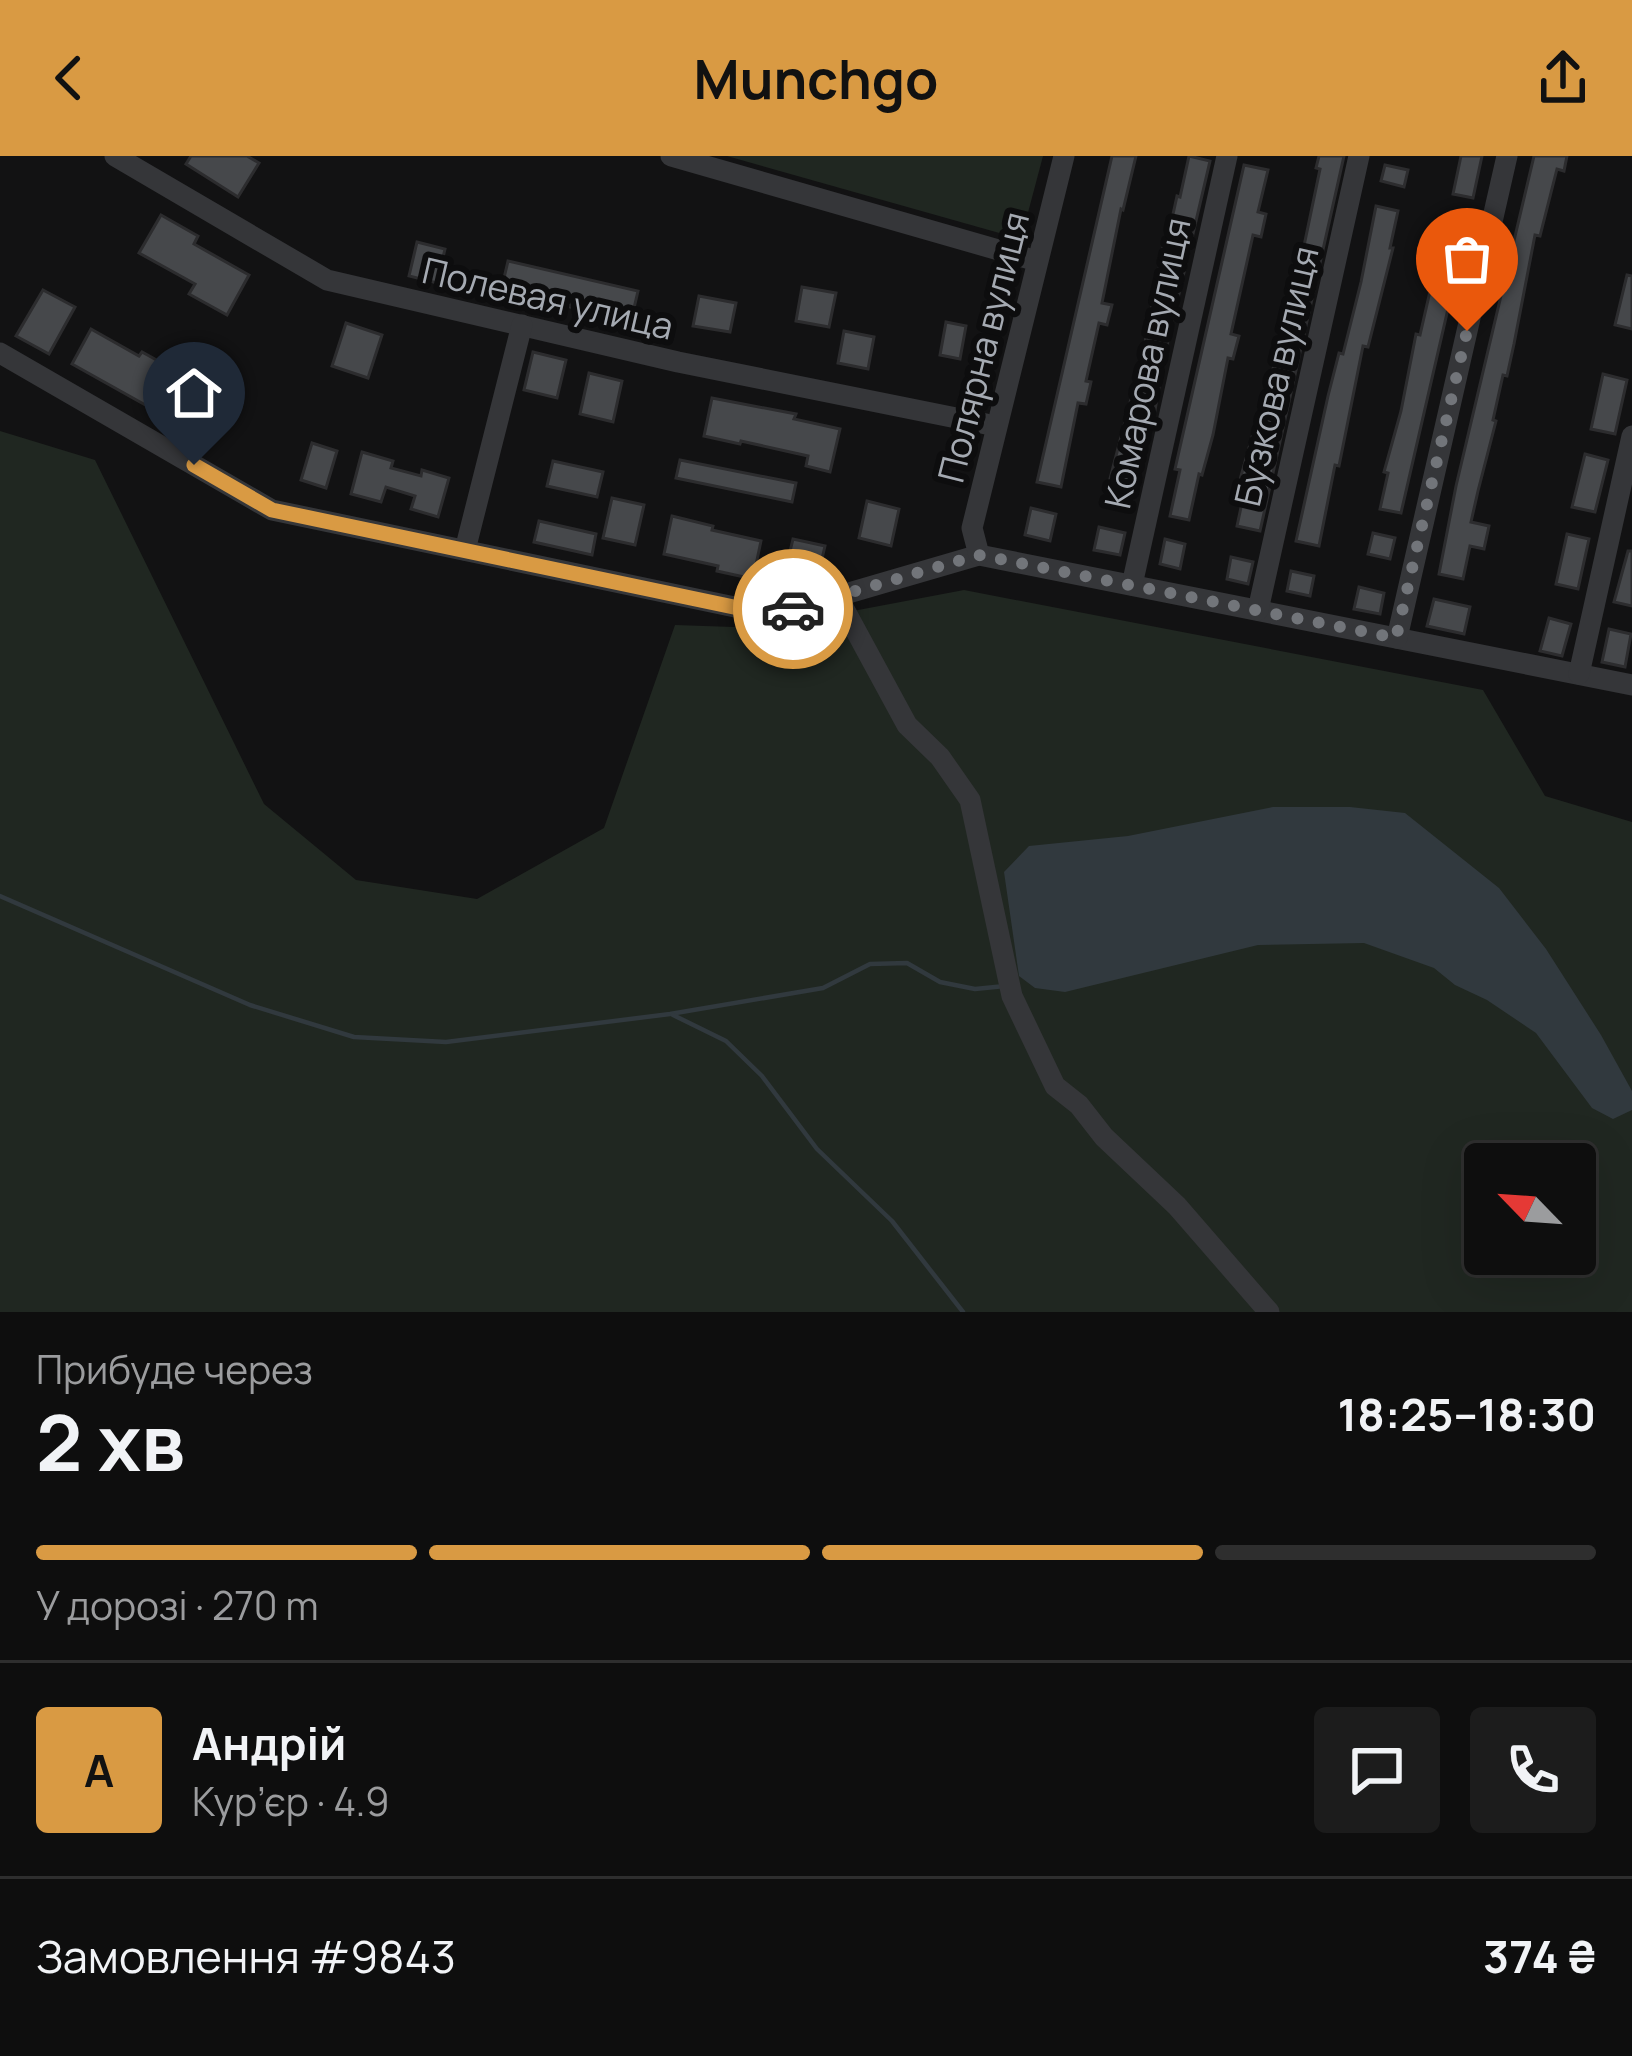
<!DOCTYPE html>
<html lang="uk">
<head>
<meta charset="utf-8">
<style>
  body { margin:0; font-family:Manrope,sans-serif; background:#1c1c1c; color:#f1f3f6; height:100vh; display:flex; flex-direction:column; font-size:45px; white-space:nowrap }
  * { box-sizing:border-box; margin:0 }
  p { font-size:39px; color:#9b9c9e }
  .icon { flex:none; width:66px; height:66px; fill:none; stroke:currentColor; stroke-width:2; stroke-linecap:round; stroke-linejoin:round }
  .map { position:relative; height:1156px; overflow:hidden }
  .drawer { display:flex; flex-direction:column; background:#0e0e0e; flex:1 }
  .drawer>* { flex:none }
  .needle { width:78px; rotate:295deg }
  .controls { position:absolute; left:1464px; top:987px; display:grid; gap:24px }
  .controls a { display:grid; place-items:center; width:132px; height:132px; border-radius:12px; background:#0e0e0e; box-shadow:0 12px 48px #0002,0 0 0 3px #2e2e2e; font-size:60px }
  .pin { position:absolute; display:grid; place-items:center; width:102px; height:102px; color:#fff; margin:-123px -51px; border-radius:50% 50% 50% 0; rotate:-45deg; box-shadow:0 0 12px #0007 }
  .pin .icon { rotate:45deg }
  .courier { position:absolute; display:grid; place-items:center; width:120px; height:120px; margin:-60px; border:9px solid #d99a43; border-radius:50%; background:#fff; color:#222; box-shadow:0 3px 15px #0007 }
  .head em { font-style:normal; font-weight:700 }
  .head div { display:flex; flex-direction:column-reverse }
  .head { display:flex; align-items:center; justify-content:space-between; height:204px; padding:0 36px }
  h1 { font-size:78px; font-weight:700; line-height:90px }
  .bar { display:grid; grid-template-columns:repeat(4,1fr); gap:18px 12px; align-content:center; height:144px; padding:0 36px }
  .bar i { height:15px; border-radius:9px; background:#2e2e2e }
  .bar .active { background:#d99a43 }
  .bar p { grid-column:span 4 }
  .line { display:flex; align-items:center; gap:30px; padding:0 36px; border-top:3px solid #2e2e2e }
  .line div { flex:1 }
  .round { display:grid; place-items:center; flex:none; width:126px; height:126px; border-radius:12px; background:#1c1c1c }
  header { display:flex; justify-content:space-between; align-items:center; height:156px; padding:0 36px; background:#d99a43; color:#111; font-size:54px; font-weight:700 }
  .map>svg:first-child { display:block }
  .green { fill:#202721; fill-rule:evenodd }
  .water { fill:#31393e }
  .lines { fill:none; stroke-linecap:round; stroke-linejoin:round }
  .stream { stroke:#31393e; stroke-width:4.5 }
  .building { fill:#46484b; stroke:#2c2c2e; stroke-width:3 }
  .minor { stroke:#353639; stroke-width:21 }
  .done { stroke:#72757a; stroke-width:12; stroke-dasharray:0 21.6 }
  .route { stroke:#d99a43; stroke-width:15 }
  .labels { text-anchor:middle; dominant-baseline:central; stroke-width:12; stroke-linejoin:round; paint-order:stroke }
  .street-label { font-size:36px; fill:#a5aab2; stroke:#0d0d0e }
</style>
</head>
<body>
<header><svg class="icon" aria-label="back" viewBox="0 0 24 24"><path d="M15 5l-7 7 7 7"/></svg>Munchgo<svg class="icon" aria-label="share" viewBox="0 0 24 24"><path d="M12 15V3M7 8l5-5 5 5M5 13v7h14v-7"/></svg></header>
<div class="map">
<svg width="1632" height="1156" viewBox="0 0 1632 1156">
  <rect width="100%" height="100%" fill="#121213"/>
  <!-- green -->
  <g class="green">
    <polygon points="727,0 1043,0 1021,83"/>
    <path d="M0,275L95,304L264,648L356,724L477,743L604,672L675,469L763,472L964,434L1483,534L1545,640L1632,666V1156H0ZM1485,1008H1575V1098H1485Z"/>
  </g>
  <!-- water -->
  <polygon class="water" points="1273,651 1350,651 1405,657 1499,732 1546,793 1601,879 1632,935 1632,954 1613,963 1592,952 1536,877 1487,844 1455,829 1434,812 1364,787 1258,789 1065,836 1035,832 1019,820 1004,716 1029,690 1128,680"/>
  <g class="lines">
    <!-- stream -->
    <g class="stream">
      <polyline points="0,740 250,849 354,881 446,886 670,858 823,832 870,808 907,807 940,826 975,833 1005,830"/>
      <polyline points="673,859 726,885 762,920 817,993 892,1065 963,1156"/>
    </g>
  </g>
  <!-- building -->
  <g class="building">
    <polygon points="191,0 247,0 259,7 238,41 186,8"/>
    <polygon points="1112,0 1136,0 1123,54 1121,53 1102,147 1112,149 1107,169 1099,167 1086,225 1091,226 1086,248 1078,247 1061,331 1037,326"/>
    <polygon points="1189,0 1210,5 1164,202 1154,260 1151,259 1132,344 1106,338 1143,197 1165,81 1168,81 1177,40 1180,41"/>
    <polygon points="1319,0 1344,0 1260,375 1237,370 1246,328 1239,327 1256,267 1260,268 1293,128 1290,127 1294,107 1300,109 1320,13 1316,12"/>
    <polygon points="1461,0 1482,0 1473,42 1453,38"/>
    <polygon points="1534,0 1567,0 1564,15 1557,13 1540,80 1535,79 1514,188 1507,220 1503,219 1493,264 1496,265 1478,335 1471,366 1489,370 1484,393 1470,390 1463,423 1439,418 1456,330"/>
    <polygon points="1244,9 1268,14 1258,56 1266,58 1261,81 1253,79 1231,178 1239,180 1233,203 1228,202 1213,279 1202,319 1199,318 1189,364 1170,360 1180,314 1175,313"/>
    <polygon points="1385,9 1408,14 1404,31 1381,25"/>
    <polygon points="1376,50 1398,55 1390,92 1393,92 1368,191 1363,190 1339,310 1335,309 1319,390 1296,385 1328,240 1339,197 1343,198 1361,126"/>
    <polygon points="161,59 198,80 194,88 249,119 227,159 189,138 195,128 139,97"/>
    <polygon points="1447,61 1468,66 1401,357 1380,353 1388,317 1384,316 1401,255 1416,178 1420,179"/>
    <polygon points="417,86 445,93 437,127 409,120"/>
    <polygon points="508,105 638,135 631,165 501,135"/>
    <polygon points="1627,119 1632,120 1632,173 1615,169"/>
    <polygon points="802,131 836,137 829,171 796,165"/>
    <polygon points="43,134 75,151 49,198 16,180"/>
    <polygon points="699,140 736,147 730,176 693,170"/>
    <polygon points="946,166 966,170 960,203 940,199"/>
    <polygon points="346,167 382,179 368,222 332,210"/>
    <polygon points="91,173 139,200 142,196 171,212 149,251 72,208"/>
    <polygon points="844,175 874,181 868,213 838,207"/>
    <polygon points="533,196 566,204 557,242 524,234"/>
    <polygon points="589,217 622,225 613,266 580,258"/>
    <polygon points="1603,218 1627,224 1615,278 1591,273"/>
    <polygon points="186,234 222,255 205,287 168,266"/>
    <polygon points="712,242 796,258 794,263 840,273 830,316 806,310 808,300 741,285 740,288 704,280"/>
    <polygon points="312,287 337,295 326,332 301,324"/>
    <polygon points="362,296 393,305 391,312 421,320 422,314 449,322 438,361 411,353 415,340 386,331 381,346 351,338"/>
    <polygon points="1585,298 1608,304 1595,356 1572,351"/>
    <polygon points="680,304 796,327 792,346 676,322"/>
    <polygon points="553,305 603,316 597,341 547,330"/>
    <polygon points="612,342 644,349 635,389 603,382"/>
    <polygon points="867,345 899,353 891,390 859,382"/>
    <polygon points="1031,352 1056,358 1050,385 1025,379"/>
    <polygon points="672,360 713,370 712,374 761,385 753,423 717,415 718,410 664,398"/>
    <polygon points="539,365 596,378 592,399 534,386"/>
    <polygon points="1099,371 1125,377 1120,399 1094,394"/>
    <polygon points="1373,377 1395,382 1390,403 1368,398"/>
    <polygon points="1567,378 1589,383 1578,433 1556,428"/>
    <polygon points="793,383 825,390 818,420 786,412"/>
    <polygon points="1165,383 1185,388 1180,413 1160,408"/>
    <polygon points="1628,395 1632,395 1632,450 1614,446"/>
    <polygon points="1231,401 1253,406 1248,428 1227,423"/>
    <polygon points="1291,415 1314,420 1310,440 1287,435"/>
    <polygon points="1359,431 1384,437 1380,458 1354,453"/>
    <polygon points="1434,443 1470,451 1464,478 1427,470"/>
    <polygon points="1549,462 1571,468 1562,500 1540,495"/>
    <polygon points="1609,473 1631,478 1625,511 1602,506"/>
  </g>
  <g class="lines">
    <!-- minor -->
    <g class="minor">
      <polyline points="115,0 327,124 678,206 996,270"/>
      <polyline points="671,0 1037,105"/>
      <polyline points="0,197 272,354 773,459 979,399 1632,529"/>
      <polyline points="465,394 522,169"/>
      <polyline points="979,399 972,372 1064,0"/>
      <polyline points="1132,429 1227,0"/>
      <polyline points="837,440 907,569 940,601 970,644 1012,840 1055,930 1079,949 1104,981 1177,1050 1269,1156"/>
      <polyline points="1258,454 1359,0"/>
      <polyline points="1397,482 1507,0"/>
      <polyline points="1579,518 1632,280"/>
    </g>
  </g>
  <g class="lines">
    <!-- done -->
    <polyline class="done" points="793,453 979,399 1396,482 1467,175"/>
    <!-- route -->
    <polyline class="route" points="194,309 272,354 772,459 793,453"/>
  </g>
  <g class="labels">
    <!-- street labels -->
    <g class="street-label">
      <text transform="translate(548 142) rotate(13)">Полевая улица</text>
      <text transform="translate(983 191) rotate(-76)">Полярна вулиця</text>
      <text transform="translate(1147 207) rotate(-78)">Комарова вулиця</text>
      <text transform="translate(1276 220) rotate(-77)">Бузкова вулиця</text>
    </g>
  </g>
</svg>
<div class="controls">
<a><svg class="needle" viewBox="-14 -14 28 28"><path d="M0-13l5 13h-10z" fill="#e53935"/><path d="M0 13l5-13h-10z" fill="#9b9c9e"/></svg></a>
</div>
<div class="pin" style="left:1467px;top:175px;background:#ea580c"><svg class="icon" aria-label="bag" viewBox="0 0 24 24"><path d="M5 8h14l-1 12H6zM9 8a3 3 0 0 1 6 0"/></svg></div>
<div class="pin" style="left:194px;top:309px;background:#1f2937"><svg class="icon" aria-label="home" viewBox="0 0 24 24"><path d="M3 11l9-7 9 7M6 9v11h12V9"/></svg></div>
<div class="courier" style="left:793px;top:453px"><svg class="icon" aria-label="car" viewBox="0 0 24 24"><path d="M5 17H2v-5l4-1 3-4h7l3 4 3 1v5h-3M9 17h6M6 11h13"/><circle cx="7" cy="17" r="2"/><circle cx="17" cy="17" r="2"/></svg></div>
</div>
<section class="drawer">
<div class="head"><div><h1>2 хв</h1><p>Прибуде через</p></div><em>18:25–18:30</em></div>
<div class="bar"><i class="active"></i><i class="active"></i><i class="active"></i><i></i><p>У дорозі · 270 m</p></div>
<div class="line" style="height:216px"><b class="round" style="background:#d99a43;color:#111">А</b><div><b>Андрій</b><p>Кур’єр · 4.9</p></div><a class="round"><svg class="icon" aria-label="chat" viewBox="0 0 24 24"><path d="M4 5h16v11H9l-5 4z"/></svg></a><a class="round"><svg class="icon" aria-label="phone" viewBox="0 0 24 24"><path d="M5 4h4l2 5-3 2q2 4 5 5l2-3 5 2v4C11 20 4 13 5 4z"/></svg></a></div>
<div class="line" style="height:156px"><div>Замовлення #9843</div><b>374 ₴</b></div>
</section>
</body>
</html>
